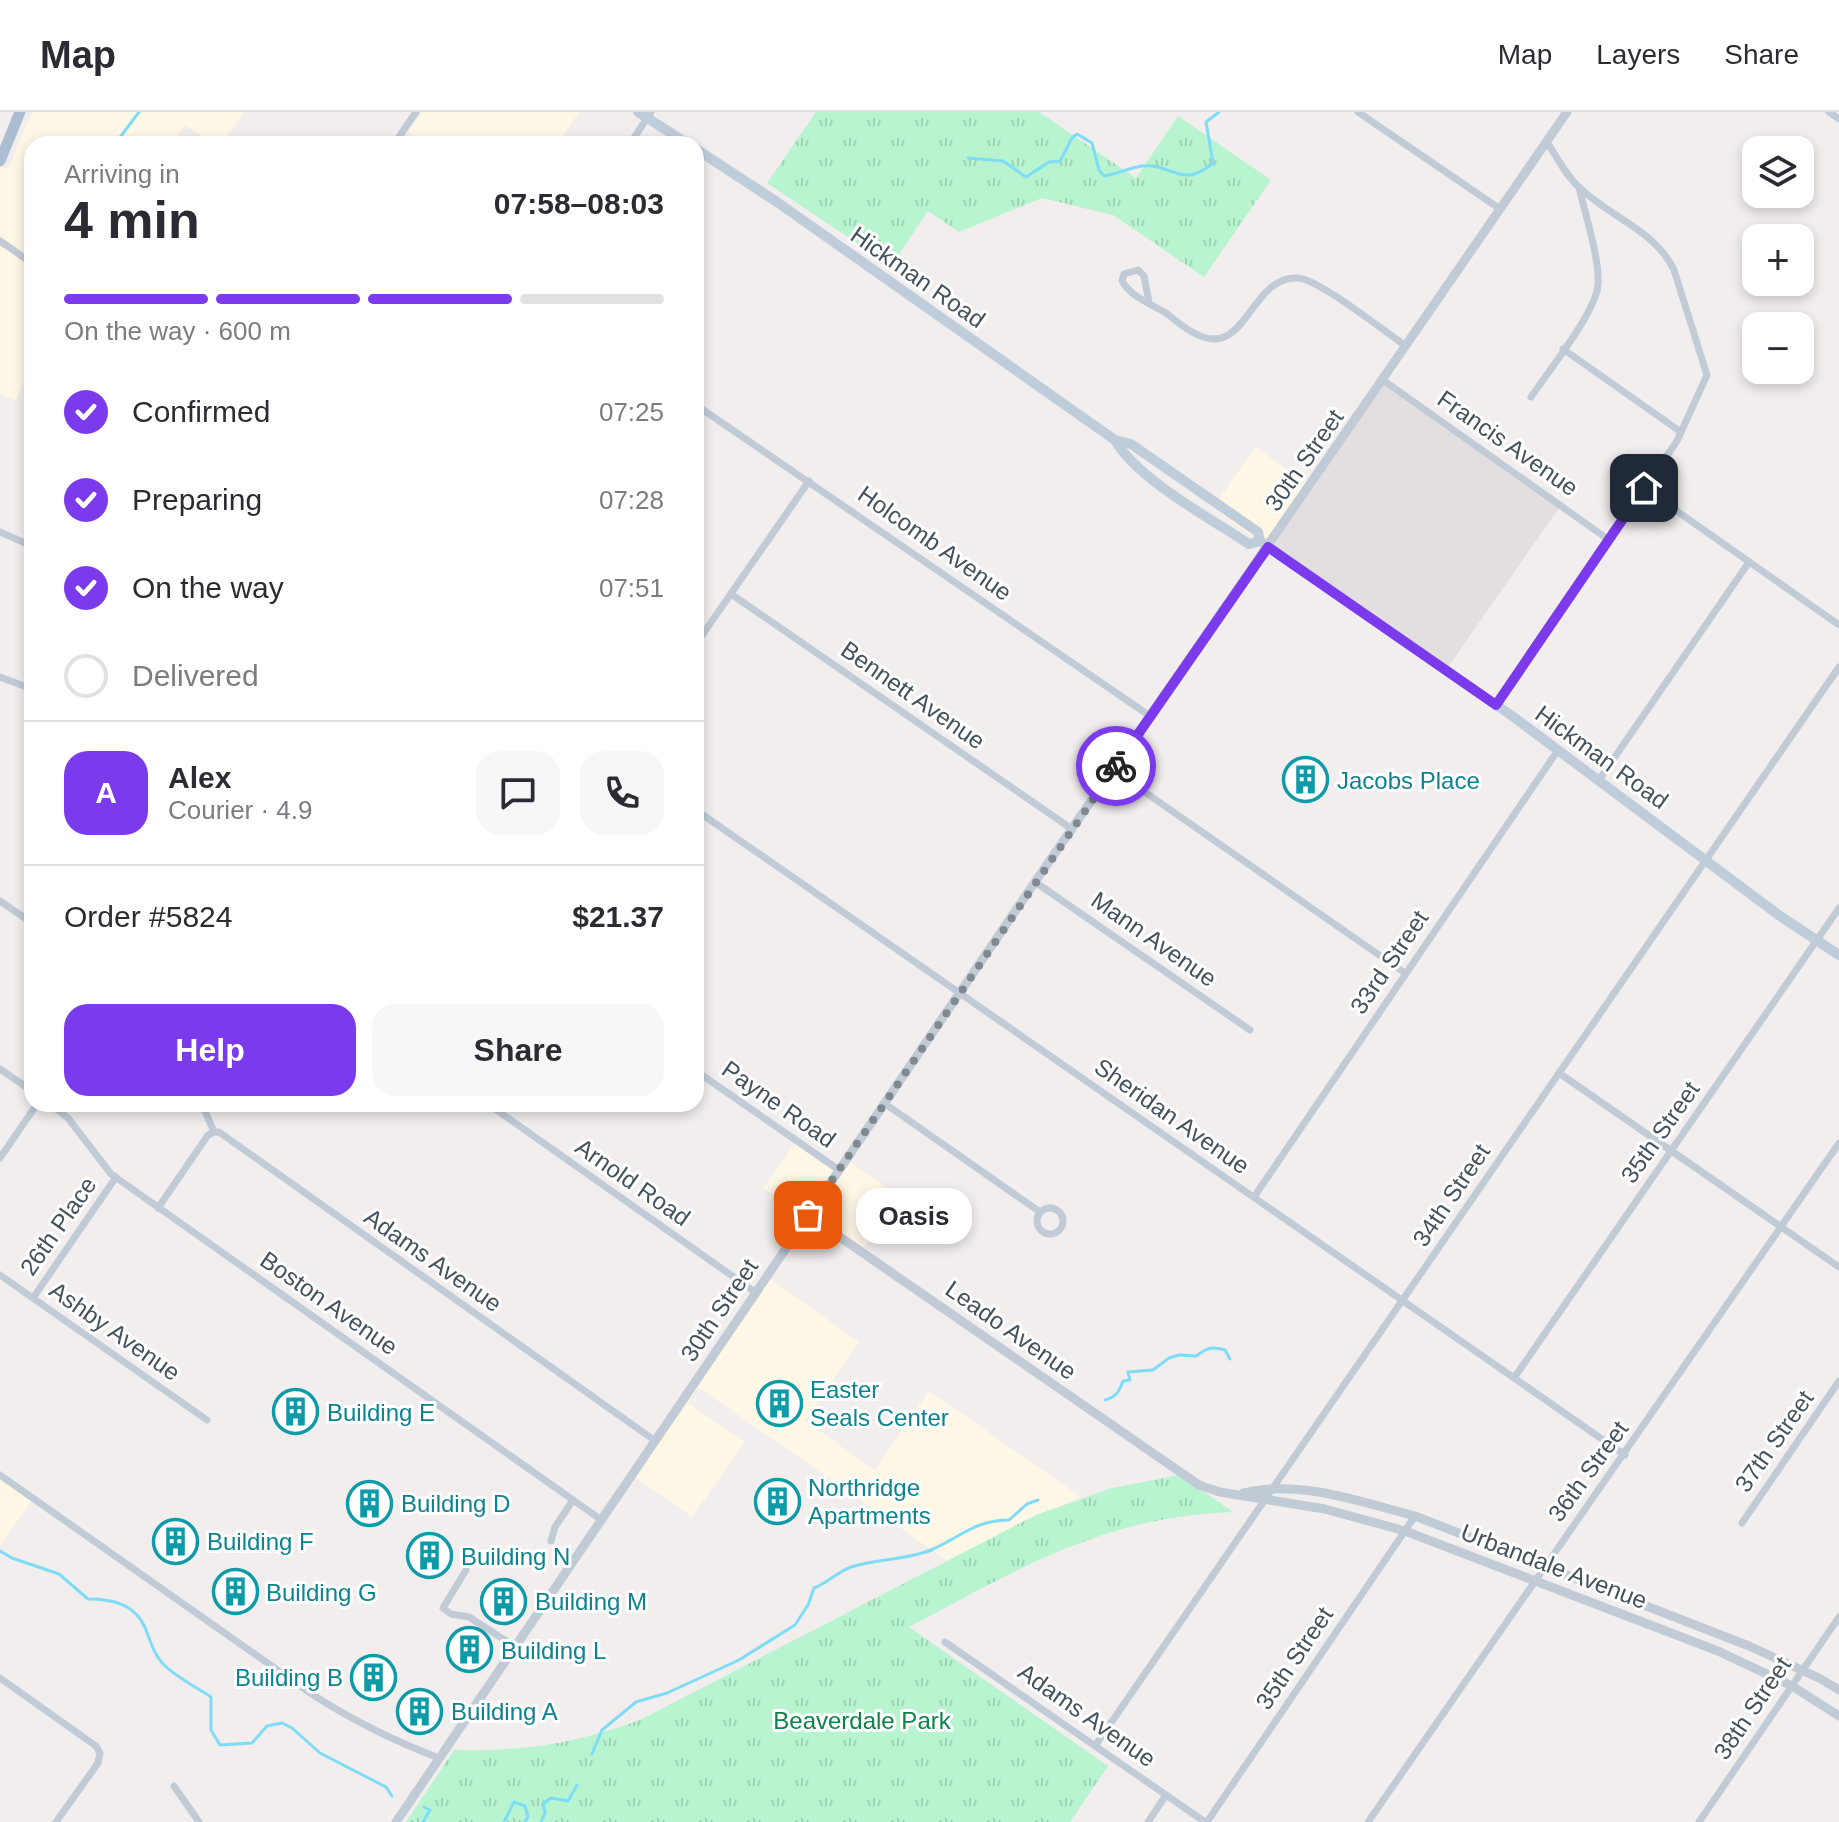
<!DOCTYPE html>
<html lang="en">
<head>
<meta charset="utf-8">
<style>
  body { margin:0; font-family:Arial,sans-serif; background:#f7f7f7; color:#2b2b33; height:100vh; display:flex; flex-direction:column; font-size:30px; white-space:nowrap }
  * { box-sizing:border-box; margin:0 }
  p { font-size:26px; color:#7c7c81 }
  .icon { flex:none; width:44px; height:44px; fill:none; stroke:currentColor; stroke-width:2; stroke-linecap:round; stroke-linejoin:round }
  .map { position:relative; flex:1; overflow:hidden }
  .drawer { position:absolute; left:24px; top:24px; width:680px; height:976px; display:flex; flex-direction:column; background:#fff; border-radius:24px; box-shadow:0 4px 12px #0003 }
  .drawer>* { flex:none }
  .buttons { position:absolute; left:1742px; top:24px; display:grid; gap:16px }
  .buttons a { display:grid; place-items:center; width:72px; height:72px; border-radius:16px; background:#fff; box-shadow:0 4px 12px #0003; font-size:40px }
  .pin { position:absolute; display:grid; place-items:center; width:68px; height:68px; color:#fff; margin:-34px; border-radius:16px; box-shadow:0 4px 12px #0006 }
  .courier { position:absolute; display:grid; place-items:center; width:80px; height:80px; margin:-40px; border:6px solid #7c3aed; border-radius:50%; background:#fff; color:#222; box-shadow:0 2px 10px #0007 }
  .bubble { position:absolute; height:56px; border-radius:24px; background:#fff; box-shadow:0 4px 12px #0003; font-size:26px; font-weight:700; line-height:56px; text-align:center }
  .overview em { font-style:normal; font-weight:700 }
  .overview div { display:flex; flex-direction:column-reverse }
  .overview { display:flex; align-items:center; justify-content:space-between; height:136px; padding:0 40px }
  h1 { font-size:52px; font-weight:700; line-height:60px }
  .bar { display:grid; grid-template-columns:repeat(4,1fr); gap:12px 8px; align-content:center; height:96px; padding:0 40px }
  .bar i { height:10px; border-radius:6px; background:#e1e1e2 }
  .bar .selected { background:#7c3aed }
  .bar p { grid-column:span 4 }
  .line { display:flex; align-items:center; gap:20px; padding:0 40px; border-top:2px solid #e1e1e2 }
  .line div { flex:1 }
  .round { display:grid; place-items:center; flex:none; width:84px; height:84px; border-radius:24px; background:#f7f7f7 }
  ol { padding:0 40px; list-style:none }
  li { display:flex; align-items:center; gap:24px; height:88px }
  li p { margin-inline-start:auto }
  li .icon { padding:8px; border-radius:50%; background:#7c3aed; color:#fff; stroke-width:4 }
  li:last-child { color:#7c7c81 }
  li i { width:44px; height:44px; border:4px solid #e1e1e2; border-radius:50% }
  .cta { display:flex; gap:16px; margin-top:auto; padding:16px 40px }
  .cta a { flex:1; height:92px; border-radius:24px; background:#7c3aed; color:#fff; font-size:32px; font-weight:700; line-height:92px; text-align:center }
  .cta a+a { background:#f7f7f7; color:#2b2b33 }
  header { display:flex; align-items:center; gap:48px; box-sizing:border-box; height:112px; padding:0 40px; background:#fff; border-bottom:2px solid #e1e1e2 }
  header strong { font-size:38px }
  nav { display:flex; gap:44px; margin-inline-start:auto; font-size:28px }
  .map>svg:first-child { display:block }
  .commercial { fill:#fef7e6 }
  .education { fill:#e3dfe0 }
  .grass { fill:url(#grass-tufts) }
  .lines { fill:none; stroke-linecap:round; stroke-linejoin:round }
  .stream { stroke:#7fdcf6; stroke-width:3 }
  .minor { stroke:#c0cbd6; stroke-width:7 }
  .tertiary { stroke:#c0cbd6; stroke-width:9 }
  .secondary { stroke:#bfccda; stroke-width:10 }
  .primary { stroke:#abbed1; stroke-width:11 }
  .done { stroke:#818990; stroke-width:8; stroke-dasharray:0 14.4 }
  .route { stroke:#7c3aed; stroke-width:10 }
  .labels { text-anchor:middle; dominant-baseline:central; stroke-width:6; stroke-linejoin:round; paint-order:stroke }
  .street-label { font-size:24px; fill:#44525e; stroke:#fff }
  .culture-label { font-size:24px; fill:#0d838f; stroke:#fff; text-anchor:start }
  .park-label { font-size:24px; fill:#0c8349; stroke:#fff }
</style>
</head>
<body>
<header>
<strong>Map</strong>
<nav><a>Map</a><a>Layers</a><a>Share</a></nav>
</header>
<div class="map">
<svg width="1839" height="1710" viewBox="0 0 1839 1710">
  <defs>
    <pattern id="grass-tufts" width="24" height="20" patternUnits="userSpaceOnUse" patternTransform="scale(2)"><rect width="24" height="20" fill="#b8f4d0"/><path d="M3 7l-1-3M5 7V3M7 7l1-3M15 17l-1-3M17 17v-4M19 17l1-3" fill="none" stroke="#9fd3b5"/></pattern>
  </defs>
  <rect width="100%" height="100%" fill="#f2eeee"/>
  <!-- commercial -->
  <g class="commercial">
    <polygon points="32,0 244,0 221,32 212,32 185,13 172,32 32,32 32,231 30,235 32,237 32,252 16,288 0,282 0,53 8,58"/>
    <polygon points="422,0 579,0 557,32 425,32 408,20"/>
    <polygon points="1255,335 1311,374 1268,435 1213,396"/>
    <polygon points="797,1029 838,1058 846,1047 900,1085 861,1139 763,1076"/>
    <polygon points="766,1164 859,1230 805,1309 875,1358 929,1279 1081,1385 1014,1414 948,1449 698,1275 688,1291 745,1330 692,1405 631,1362"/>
    <polygon points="0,1363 33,1387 0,1434"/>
  </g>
  <!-- education -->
  <polygon class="education" points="1383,268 1561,393 1446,558 1268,435"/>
  <!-- grass -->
  <g class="grass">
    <polygon points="816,0 1039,0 1136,66 1178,4 1271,68 1204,165 1113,103 1042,86 959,120 928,99 891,154 767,71"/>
    <path d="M1180,1363L1233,1400C1102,1405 1021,1456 909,1515L1108,1654L1070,1710H406L454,1638C521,1640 580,1631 642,1607L1036,1403L1112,1376Z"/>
  </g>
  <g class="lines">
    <!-- stream -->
    <g class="stream">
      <polyline points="115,32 139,0"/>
      <path d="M968,46L1003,49L1026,65L1049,50L1060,49L1072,26L1077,22L1092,31L1099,58L1104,64C1117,62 1129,56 1142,54C1173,51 1181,78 1213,51L1206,10L1219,0"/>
      <path d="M1105,1288C1116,1285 1119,1280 1123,1269L1130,1268L1128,1260L1153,1258L1169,1246L1179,1243L1196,1244C1207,1236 1211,1234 1225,1238L1230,1247"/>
      <path d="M0,1439L12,1446L59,1462L88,1487C113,1487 136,1492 146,1518C151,1531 154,1542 163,1552C177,1566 195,1574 211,1585V1618L220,1633L252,1631L267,1614L282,1611L292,1616L320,1641L386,1675L392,1684"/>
      <path d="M592,1642L602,1618L636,1590L667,1581L739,1548L795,1513L808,1493L814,1476C827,1471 839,1459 851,1455C877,1447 906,1448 931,1438C959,1426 975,1408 1009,1408L1027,1392L1038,1388"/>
      <polyline points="423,1710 430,1698 424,1695"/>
      <polyline points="504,1710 514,1690 525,1694 528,1704 525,1710"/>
      <polyline points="541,1710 545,1701 543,1692 551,1686 568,1689 577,1673"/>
    </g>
    <!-- minor -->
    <g class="minor">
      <polyline points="1358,0 1500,97"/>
      <polyline points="1829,0 1839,7"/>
      <polyline points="394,32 416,0"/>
      <polyline points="630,32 651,0"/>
      <polyline points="0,129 32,151"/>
      <path d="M1149,190L1144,164L1138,158L1124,162L1122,169C1131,185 1151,192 1166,201C1175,208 1185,217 1196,222C1247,248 1250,163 1298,166C1320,168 1384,219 1406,234"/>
      <polyline points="1563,237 1681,320"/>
      <polyline points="1383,268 1609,428"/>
      <path d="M1531,285C1548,260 1596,200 1598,173C1600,148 1585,102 1579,75"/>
      <polyline points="696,293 1150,604"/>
      <polyline points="1644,376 1839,513"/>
      <polyline points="0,420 32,434"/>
      <polyline points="731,482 1072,717"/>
      <polyline points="696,532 809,369"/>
      <polyline points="0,565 32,577"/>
      <path d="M1496,593L1677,329L1707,263L1674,158C1655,118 1611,106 1580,76C1566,64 1557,45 1547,30"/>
      <polyline points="1113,658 1405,861"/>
      <polyline points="1599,668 1749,450"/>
      <polyline points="696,698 1625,1343"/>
      <polyline points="1035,770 1250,918"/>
      <polyline points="0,789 32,811"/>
      <polyline points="0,957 32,979"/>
      <polyline points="696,959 839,1058"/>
      <polyline points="1559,961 1839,1155"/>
      <polyline points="884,991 1040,1100"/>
      <polyline points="50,992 68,1006 111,1062 600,1407"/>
      <polyline points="202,992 214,1020 219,1020 654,1328"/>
      <polyline points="488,992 755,1180"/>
      <polyline points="0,1046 37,992"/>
      <polyline points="1254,1085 1558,638"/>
      <circle cx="1050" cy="1109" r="13"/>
      <polyline points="158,1096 208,1023 214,1020"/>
      <polyline points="0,1163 207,1308"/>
      <polyline points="33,1186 116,1065"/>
      <polyline points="1514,1266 1839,796"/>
      <path d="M0,1363L313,1583C354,1609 394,1629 439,1646"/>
      <polyline points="1742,1411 1839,1269"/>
      <polyline points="551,1429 555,1415 573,1388"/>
      <polyline points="466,1458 443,1496 451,1502 469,1505 514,1534"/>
      <polyline points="945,1530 1205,1710"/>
      <polyline points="0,1566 96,1634 100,1641 98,1651 56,1710"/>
      <polyline points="1095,1634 1839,555"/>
      <polyline points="174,1674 199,1710"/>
      <polyline points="1148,1710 1166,1683"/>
      <polyline points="1207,1710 1415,1404"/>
      <polyline points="1368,1710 1839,1031"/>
      <polyline points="1699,1710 1839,1505"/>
    </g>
    <!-- tertiary -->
    <g class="tertiary">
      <polyline points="808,1103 1199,1373 1220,1380 1325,1397 1405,1419 1718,1539 1792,1574 1839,1604"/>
      <path d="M1243,1381C1299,1367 1361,1390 1415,1404L1749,1534L1819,1566L1839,1578"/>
      <polyline points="396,1710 1035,770 1567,0"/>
    </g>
    <!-- secondary -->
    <g class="secondary">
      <polyline points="638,0 688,32"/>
      <polyline points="696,37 777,90 1115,328 1131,332 1258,420 1260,429 1515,606 1780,804 1839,843"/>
      <path d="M1115,328C1137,367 1210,406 1249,432L1260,429"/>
    </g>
    <!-- primary -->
    <polyline class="primary" points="0,49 20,0"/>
  </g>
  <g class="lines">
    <!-- done -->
    <polyline class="done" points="808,1103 1116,654"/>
    <!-- route -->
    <polyline class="route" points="1116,654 1268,435 1496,593 1644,376"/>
  </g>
  <!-- icons -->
  <defs>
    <symbol id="building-ring" viewBox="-11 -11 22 22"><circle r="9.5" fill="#fff" stroke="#0f9aa8" stroke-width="1.5"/><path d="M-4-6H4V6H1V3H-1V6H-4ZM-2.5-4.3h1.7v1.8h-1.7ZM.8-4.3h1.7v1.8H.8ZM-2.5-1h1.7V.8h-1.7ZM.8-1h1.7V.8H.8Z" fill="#0f9aa8"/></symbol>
  </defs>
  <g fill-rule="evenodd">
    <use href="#building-ring" x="1280" y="642" width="51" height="51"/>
    <use href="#building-ring" x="754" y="1266" width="51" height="51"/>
    <use href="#building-ring" x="270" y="1274" width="51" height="51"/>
    <use href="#building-ring" x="752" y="1364" width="51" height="51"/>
    <use href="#building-ring" x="344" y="1366" width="51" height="51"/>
    <use href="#building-ring" x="150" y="1404" width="51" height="51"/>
    <use href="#building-ring" x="404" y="1418" width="51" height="51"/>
    <use href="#building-ring" x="210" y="1454" width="51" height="51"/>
    <use href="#building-ring" x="478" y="1464" width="51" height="51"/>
    <use href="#building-ring" x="444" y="1512" width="51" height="51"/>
    <use href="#building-ring" x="348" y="1540" width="51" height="51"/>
    <use href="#building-ring" x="394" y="1574" width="51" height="51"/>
  </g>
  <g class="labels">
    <!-- street labels -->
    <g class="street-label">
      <text transform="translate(918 165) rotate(35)">Hickman Road</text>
      <text transform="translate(1508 331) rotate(35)">Francis Avenue</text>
      <text transform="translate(1304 348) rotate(-55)">30th Street</text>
      <text transform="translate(935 431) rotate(35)">Holcomb Avenue</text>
      <text transform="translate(913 583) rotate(35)">Bennett Avenue</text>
      <text transform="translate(1602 645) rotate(36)">Hickman Road</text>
      <text transform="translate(1154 827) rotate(35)">Mann Avenue</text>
      <text transform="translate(1389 850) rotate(-56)">33rd Street</text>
      <text transform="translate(779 992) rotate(35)">Payne Road</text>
      <text transform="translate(1172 1004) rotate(35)">Sheridan Avenue</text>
      <text transform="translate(1660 1020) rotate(-55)">35th Street</text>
      <text transform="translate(633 1070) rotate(35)">Arnold Road</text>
      <text transform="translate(1451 1083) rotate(-56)">34th Street</text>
      <text transform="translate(58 1114) rotate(-55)">26th Place</text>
      <text transform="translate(433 1148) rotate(35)">Adams Avenue</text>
      <text transform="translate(329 1191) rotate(35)">Boston Avenue</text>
      <text transform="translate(719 1198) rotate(-56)">30th Street</text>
      <text transform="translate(1011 1218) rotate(35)">Leado Avenue</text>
      <text transform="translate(115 1219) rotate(35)">Ashby Avenue</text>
      <text transform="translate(1774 1329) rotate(-55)">37th Street</text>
      <text transform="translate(1588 1359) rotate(-54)">36th Street</text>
      <text transform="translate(1554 1454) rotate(21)">Urbandale Avenue</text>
      <text transform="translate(1294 1546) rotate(-56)">35th Street</text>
      <text transform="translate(1752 1596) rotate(-56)">38th Street</text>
      <text transform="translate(1087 1603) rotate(35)">Adams Avenue</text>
    </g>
    <!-- culture labels -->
    <g class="culture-label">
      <text x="1337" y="668">Jacobs Place</text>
      <text x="810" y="1277">Easter<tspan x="810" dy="28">Seals Center</tspan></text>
      <text x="327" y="1300">Building E</text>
      <text x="808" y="1375">Northridge<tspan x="808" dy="28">Apartments</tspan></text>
      <text x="401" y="1391">Building D</text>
      <text x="207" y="1429">Building F</text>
      <text x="461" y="1444">Building N</text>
      <text x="266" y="1480">Building G</text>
      <text x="535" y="1489">Building M</text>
      <text x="501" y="1538">Building L</text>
      <text x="343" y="1565" text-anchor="end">Building B</text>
      <text x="451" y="1599">Building A</text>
    </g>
    <!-- park labels -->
    <g class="park-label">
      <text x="862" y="1608">Beaverdale Park</text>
    </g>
  </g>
</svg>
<div class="buttons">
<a><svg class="icon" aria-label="layers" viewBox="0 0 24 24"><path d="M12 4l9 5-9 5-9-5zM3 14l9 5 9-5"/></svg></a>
<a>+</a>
<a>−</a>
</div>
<div class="pin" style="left:808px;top:1103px;background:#ea580c"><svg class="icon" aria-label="bag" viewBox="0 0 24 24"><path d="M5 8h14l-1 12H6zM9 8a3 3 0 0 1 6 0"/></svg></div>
<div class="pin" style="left:1644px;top:376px;background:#1f2937"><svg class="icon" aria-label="home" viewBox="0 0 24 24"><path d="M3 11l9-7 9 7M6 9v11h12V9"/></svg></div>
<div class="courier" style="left:1116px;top:654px"><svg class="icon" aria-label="bike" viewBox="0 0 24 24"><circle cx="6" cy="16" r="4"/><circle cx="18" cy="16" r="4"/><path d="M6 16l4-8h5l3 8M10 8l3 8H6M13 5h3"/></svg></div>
<div class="bubble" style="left:856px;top:1076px;width:116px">Oasis</div>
<section class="drawer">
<div class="overview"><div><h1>4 min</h1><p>Arriving in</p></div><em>07:58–08:03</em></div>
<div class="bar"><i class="selected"></i><i class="selected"></i><i class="selected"></i><i></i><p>On the way · 600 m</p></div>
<ol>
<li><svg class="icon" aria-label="check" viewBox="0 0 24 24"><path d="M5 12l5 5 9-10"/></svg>Confirmed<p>07:25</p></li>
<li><svg class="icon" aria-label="check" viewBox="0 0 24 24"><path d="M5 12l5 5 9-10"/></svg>Preparing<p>07:28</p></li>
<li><svg class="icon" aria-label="check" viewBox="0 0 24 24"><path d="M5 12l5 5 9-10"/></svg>On the way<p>07:51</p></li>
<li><i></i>Delivered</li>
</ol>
<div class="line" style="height:144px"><b class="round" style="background:#7c3aed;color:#fff">A</b><div><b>Alex</b><p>Courier · 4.9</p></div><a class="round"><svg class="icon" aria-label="chat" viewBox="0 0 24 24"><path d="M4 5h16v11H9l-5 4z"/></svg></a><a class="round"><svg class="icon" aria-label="phone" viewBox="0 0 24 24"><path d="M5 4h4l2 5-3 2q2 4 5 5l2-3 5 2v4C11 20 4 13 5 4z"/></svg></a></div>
<div class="line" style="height:104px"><div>Order #5824</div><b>$21.37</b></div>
<div class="cta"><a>Help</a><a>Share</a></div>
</section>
</div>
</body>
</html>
